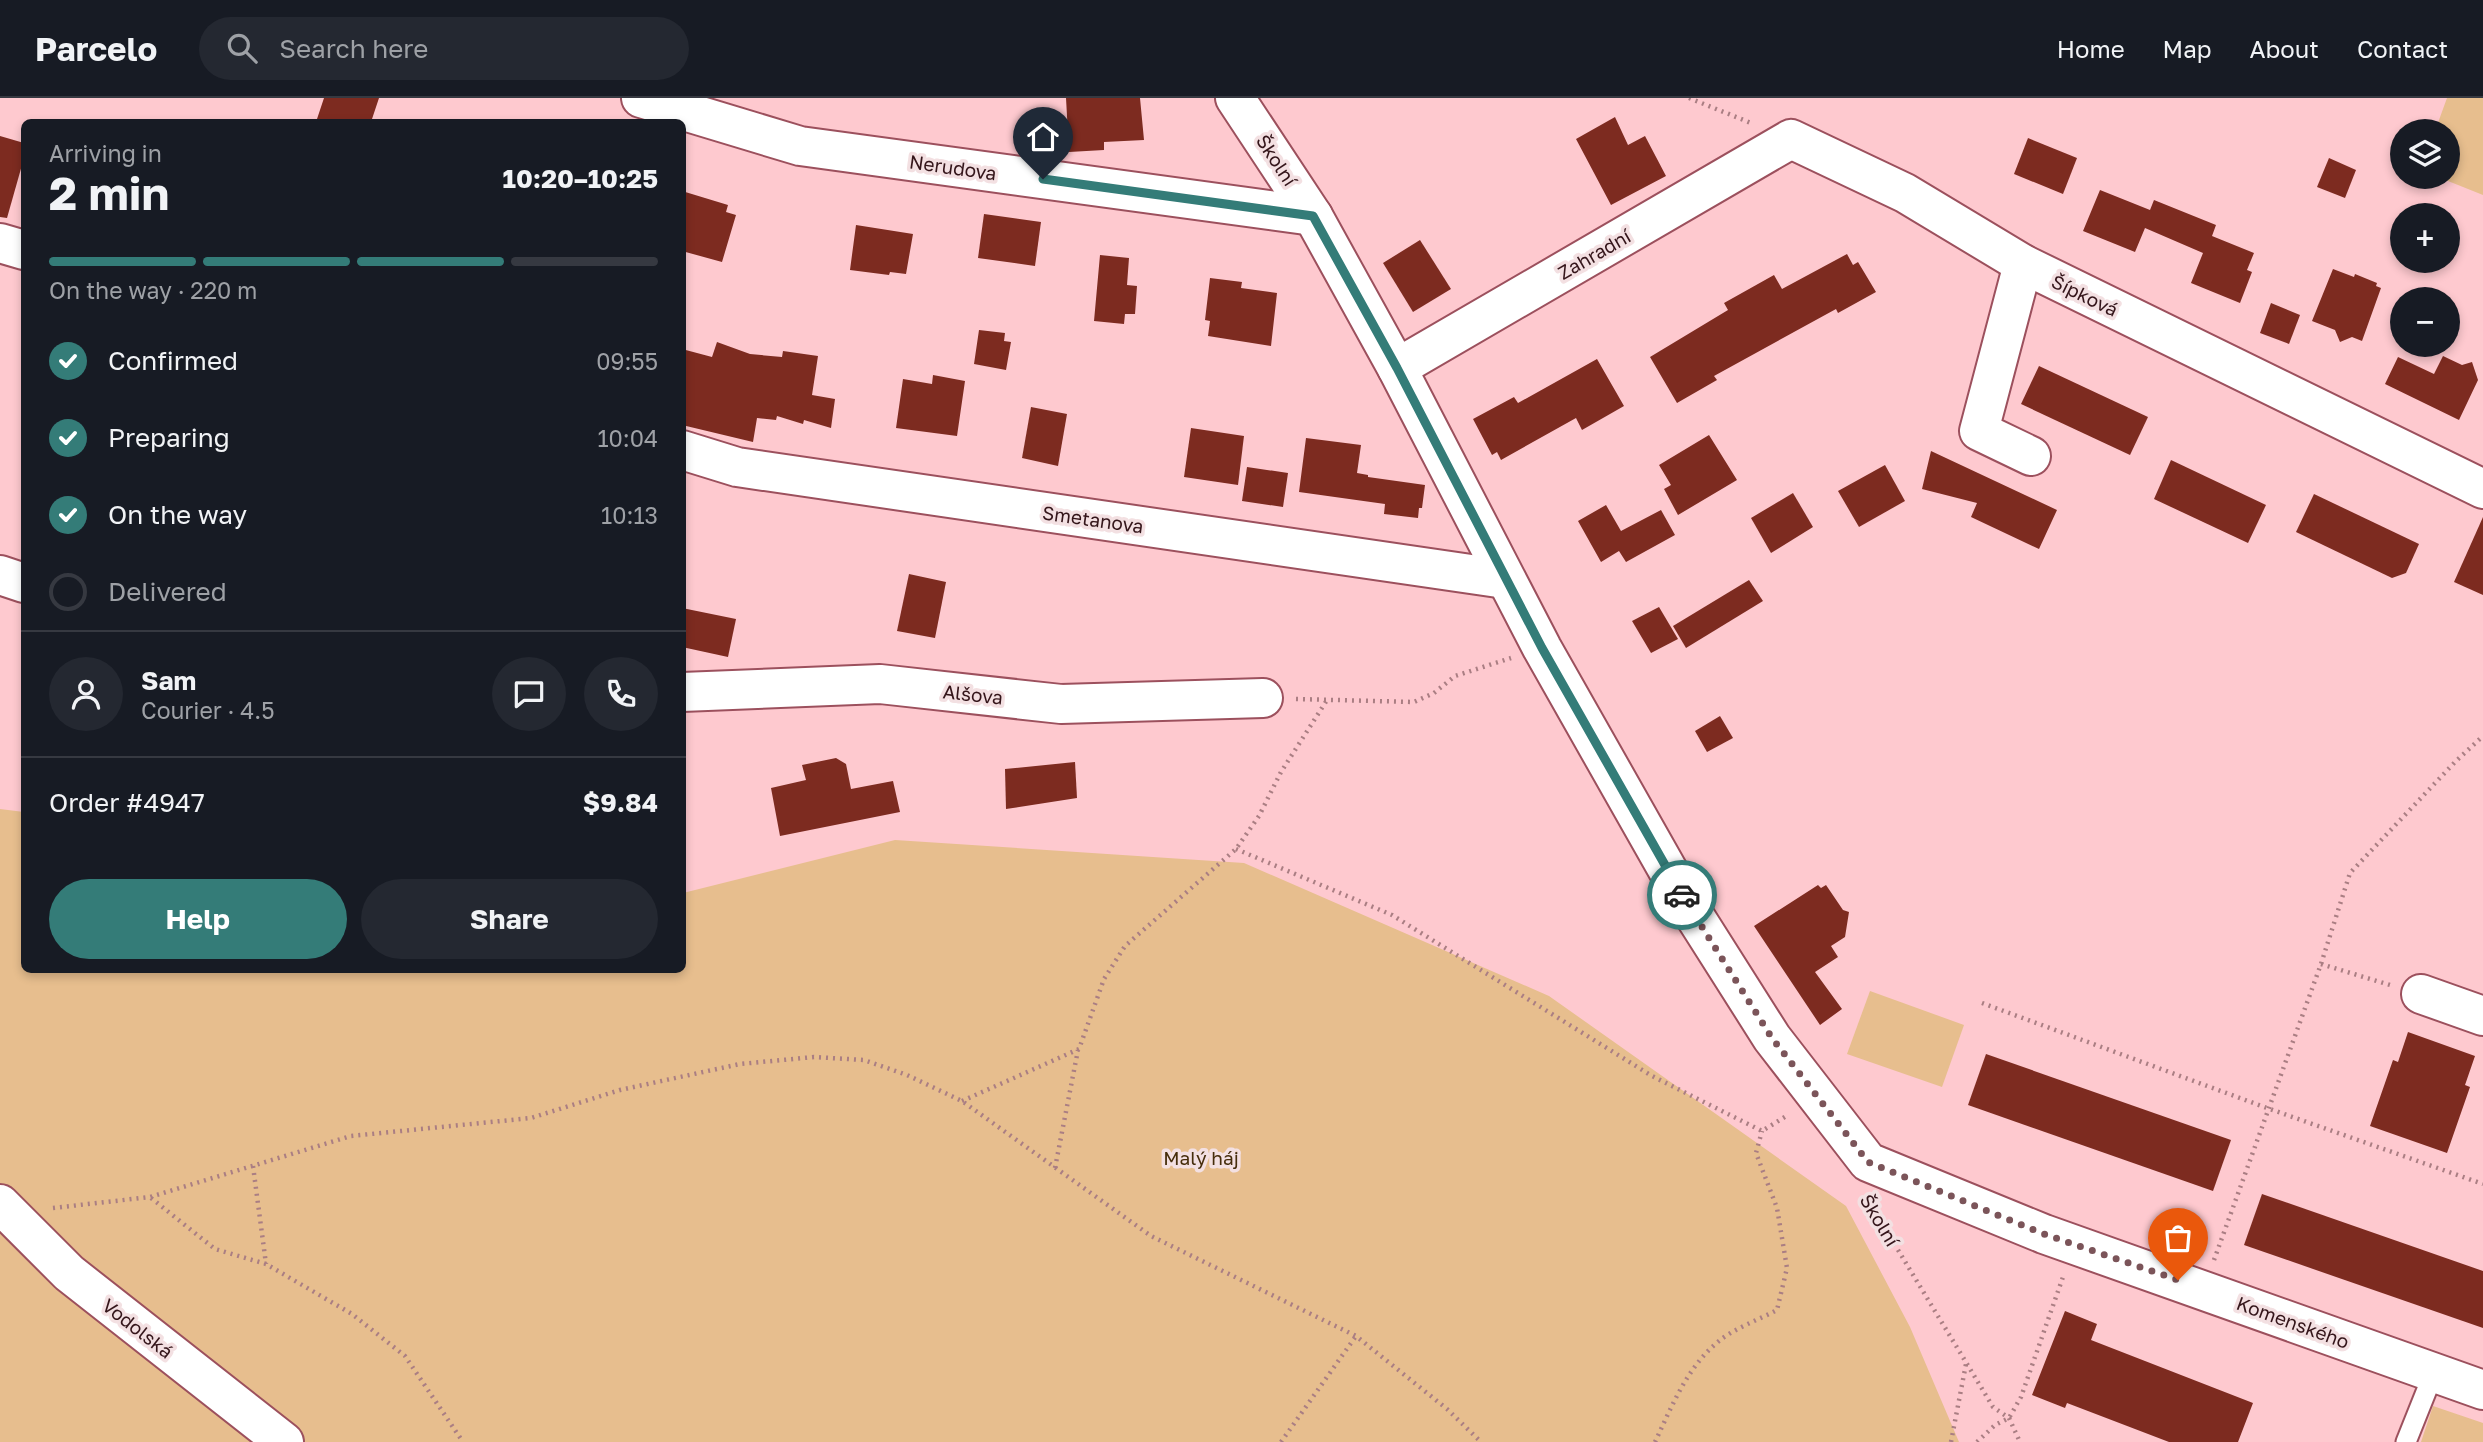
<!DOCTYPE html>
<html lang="en">
<head>
<meta charset="utf-8">
<style>
  body { margin:0; font-family:"Golos Text",sans-serif; background:#242831; color:#f1f3f6; height:100vh; display:flex; flex-direction:column; font-size:26px; white-space:nowrap }
  * { box-sizing:border-box; margin:0 }
  p { font-size:23px; color:#9ea1a6 }
  .icon { flex:none; width:38px; height:38px; fill:none; stroke:currentColor; stroke-width:2; stroke-linecap:round; stroke-linejoin:round }
  .map { position:relative; flex:1; overflow:hidden }
  .sheet { position:absolute; left:21px; top:21px; width:665px; height:854px; display:flex; flex-direction:column; background:#171b24; border-radius:10px; box-shadow:0 4px 10px #0003 }
  .sheet>* { flex:none }
  .tools { position:absolute; left:2390px; top:21px; display:grid; gap:14px }
  .tools a { display:grid; place-items:center; width:70px; height:70px; border-radius:50%; background:#171b24; box-shadow:0 4px 10px #0003; font-size:35px }
  .pin { position:absolute; display:grid; place-items:center; width:60px; height:60px; color:#fff; margin:-72px -30px; border-radius:50% 50% 50% 0; rotate:-45deg; box-shadow:0 0 7px #0007 }
  .pin .icon { rotate:45deg }
  .courier { position:absolute; display:grid; place-items:center; width:70px; height:70px; margin:-35px; border:5px solid #347c78; border-radius:50%; background:#fff; color:#222; box-shadow:0 2px 9px #0007 }
  .summary em { font-style:normal; font-weight:700 }
  .summary div { display:flex; flex-direction:column-reverse }
  .summary { display:flex; align-items:center; justify-content:space-between; height:119px; padding:0 28px }
  h1 { font-size:46px; font-weight:700; line-height:52px }
  .bar { display:grid; grid-template-columns:repeat(4,1fr); gap:10px 7px; align-content:center; height:84px; padding:0 28px }
  .bar i { height:9px; border-radius:5px; background:#363941 }
  .bar .active { background:#347c78 }
  .bar p { grid-column:span 4 }
  .line { display:flex; align-items:center; gap:18px; padding:0 28px; border-top:2px solid #363941 }
  .line div { flex:1 }
  .round { display:grid; place-items:center; flex:none; width:74px; height:74px; border-radius:37px; background:#242831 }
  ol { padding:0 28px; list-style:none }
  li { display:flex; align-items:center; gap:21px; height:77px }
  li p { margin-inline-start:auto }
  li .icon { padding:7px; border-radius:50%; background:#347c78; color:#fff; stroke-width:4 }
  li:last-child { color:#9ea1a6 }
  li i { width:38px; height:38px; border:4px solid #363941; border-radius:50% }
  .cta { display:flex; gap:14px; margin-top:auto; padding:14px 28px }
  .cta a { flex:1; height:80px; border-radius:42px; background:#347c78; color:#fff; font-size:28px; font-weight:700; line-height:80px; text-align:center }
  .cta a+a { background:#242831; color:#f1f3f6 }
  header { display:flex; align-items:center; gap:42px; box-sizing:border-box; height:98px; padding:0 35px; background:#171b24; border-bottom:2px solid #363941 }
  header strong { font-size:33px }
  nav { display:flex; gap:38px; margin-inline-start:auto; font-size:24px }
  .search { width:490px; height:63px; background:#242831; display:flex; align-items:center; gap:18px; box-sizing:border-box; padding:0 24px; border-radius:38px; color:#9ea1a6; font-size:26px }
  .map>svg:first-child { display:block }
  .green { fill:#e7be8e }
  .building { fill:#7d2b20 }
  .lines { fill:none; stroke-linecap:round; stroke-linejoin:round }
  .service-casing { stroke:#9c505d; stroke-width:23 }
  .minor-casing { stroke:#9c505d; stroke-width:42 }
  .tertiary-casing { stroke:#9c505d; stroke-width:42 }
  .path { stroke:#aa7e83; stroke-width:4.5; stroke-dasharray:2 5; stroke-linecap:butt }
  .service { stroke:#fff; stroke-width:19 }
  .minor { stroke:#fff; stroke-width:38 }
  .tertiary { stroke:#fff; stroke-width:38 }
  .done { stroke:#7b5459; stroke-width:7; stroke-dasharray:0 12.6 }
  .route { stroke:#347c78; stroke-width:9 }
  .labels { text-anchor:middle; dominant-baseline:central; stroke-width:7; stroke-linejoin:round; paint-order:stroke }
  .street-label { font-size:19px; fill:#34151a; stroke:#f3e0e2 }
  .park-label { font-size:19px; fill:#462d0c; stroke:#f3e0e2 }
</style>
</head>
<body>
<header>
<strong>Parcelo</strong>
<div class="search"><svg class="icon" aria-label="search" viewBox="0 0 24 24"><circle cx="10" cy="10" r="6"/><path d="M15 15l6 6"/></svg>Search here</div>
<nav><a>Home</a><a>Map</a><a>About</a><a>Contact</a></nav>
</header>
<div class="map">
<svg width="2483" height="1344" viewBox="0 0 2483 1344">
  <rect width="100%" height="100%" fill="#fec9cf"/>
  <!-- green -->
  <g class="green">
    <polygon points="2447,0 2483,0 2483,97 2438,79 2448,79 2448,33 2435,33"/>
    <polygon points="0,711 24,714 24,872 682,872 683,795 895,742 1244,765 1549,898 1846,1108 1910,1229 1959,1344 0,1344"/>
    <polygon points="1870,893 1964,927 1942,989 1847,956"/>
    <polygon points="2433,1308 2483,1325 2483,1344 2421,1344"/>
  </g>
  <!-- building -->
  <g class="building">
    <polygon points="324,0 379,0 371,24 316,24"/>
    <polygon points="1066,0 1140,0 1144,42 1104,44 1104,52 1069,54"/>
    <polygon points="1615,19 1628,47 1645,38 1666,78 1611,107 1576,41"/>
    <polygon points="0,38 24,45 24,60 7,120 0,119"/>
    <polygon points="2028,40 2077,60 2063,96 2014,76"/>
    <polygon points="2329,60 2356,72 2345,100 2317,89"/>
    <polygon points="2100,92 2150,112 2154,102 2216,127 2212,138 2254,155 2247,172 2252,174 2240,205 2191,185 2203,155 2145,130 2135,154 2083,133"/>
    <polygon points="682,93 728,107 726,114 736,117 722,164 682,153"/>
    <polygon points="984,116 1041,124 1035,168 978,160"/>
    <polygon points="856,127 913,136 906,176 890,174 889,177 850,172"/>
    <polygon points="1420,142 1451,191 1413,214 1383,165"/>
    <polygon points="1847,156 1853,167 1858,164 1876,194 1838,215 1836,211 1714,278 1717,282 1677,305 1650,259 1728,212 1724,205 1774,177 1782,191"/>
    <polygon points="1100,157 1129,160 1127,187 1137,188 1135,216 1125,216 1124,226 1094,223"/>
    <polygon points="2333,171 2354,179 2355,176 2377,185 2376,188 2381,190 2362,243 2352,239 2340,244 2335,232 2312,223"/>
    <polygon points="1210,180 1242,184 1241,190 1277,195 1271,248 1208,238 1210,223 1205,222"/>
    <polygon points="2271,205 2300,217 2289,246 2260,235"/>
    <polygon points="979,232 1005,235 1004,243 1011,244 1006,272 974,266"/>
    <polygon points="717,244 750,256 782,259 783,253 818,258 812,297 835,301 831,330 804,322 803,326 777,318 776,322 757,320 753,344 682,327 682,251 712,259"/>
    <polygon points="2443,258 2462,267 2472,264 2478,282 2459,322 2385,286 2398,259 2434,276"/>
    <polygon points="1597,261 1624,308 1582,332 1576,320 1501,362 1497,354 1492,357 1473,321 1514,299 1518,305"/>
    <polygon points="2039,268 2148,319 2130,357 2021,306"/>
    <polygon points="933,277 965,283 957,338 896,330 903,281 932,286"/>
    <polygon points="1031,309 1067,316 1058,368 1022,360"/>
    <polygon points="1191,330 1244,338 1238,387 1184,379"/>
    <polygon points="1709,337 1737,382 1678,417 1664,391 1671,387 1659,367"/>
    <polygon points="1306,340 1361,347 1357,375 1368,377 1368,379 1425,387 1422,410 1419,410 1418,420 1384,416 1385,406 1299,394"/>
    <polygon points="1931,353 2057,412 2039,451 1971,419 1977,405 1922,391"/>
    <polygon points="2171,362 2266,407 2248,445 2154,401"/>
    <polygon points="1885,367 1905,403 1859,429 1838,393"/>
    <polygon points="1247,369 1288,375 1283,409 1242,403"/>
    <polygon points="1793,395 1813,429 1771,455 1751,420"/>
    <polygon points="2314,396 2419,446 2406,475 2392,480 2296,434"/>
    <polygon points="1606,407 1621,433 1661,412 1675,437 1626,464 1619,453 1601,464 1578,423"/>
    <polygon points="2483,419 2483,497 2454,484"/>
    <polygon points="909,476 946,484 935,540 897,533"/>
    <polygon points="1749,482 1763,503 1686,550 1673,528"/>
    <polygon points="1659,509 1678,541 1651,555 1632,523"/>
    <polygon points="682,510 736,521 728,559 682,549"/>
    <polygon points="1720,618 1733,640 1707,654 1695,633"/>
    <polygon points="836,660 846,666 851,691 893,683 900,714 780,738 771,690 806,682 802,667"/>
    <polygon points="1075,664 1077,700 1006,711 1005,671"/>
    <polygon points="1818,787 1821,790 1826,787 1843,812 1849,814 1845,839 1831,848 1838,859 1815,874 1842,911 1820,927 1754,828"/>
    <polygon points="2408,934 2475,958 2465,987 2470,989 2447,1055 2370,1028 2393,962 2398,964"/>
    <polygon points="1986,956 2231,1042 2213,1093 1968,1007"/>
    <polygon points="2262,1096 2483,1173 2483,1230 2244,1147"/>
    <polygon points="2065,1213 2097,1226 2091,1242 2253,1305 2238,1344 2169,1344 2067,1305 2065,1310 2032,1297"/>
  </g>
  <g class="lines">
    <defs>
      <polyline id="service" points="2406,1344 2434,1274"/>
      <g id="minor">
        <polyline points="641,0 800,48 1313,118"/>
        <polyline points="1235,0 1313,118 1397,270 1542,550 1687,806 1772,940 1868,1064 2044,1136 2483,1292"/>
        <polyline points="0,145 24,152"/>
        <polyline points="2023,166 1979,333 2031,358"/>
        <polyline points="1397,270 1791,41 1905,95 2023,166 2483,391"/>
        <polyline points="682,352 737,369 1505,481"/>
        <polyline points="0,477 24,485"/>
        <polyline points="682,594 880,586 1061,606 1263,600"/>
        <polyline points="2421,896 2483,918"/>
      </g>
      <polyline id="tertiary" points="0,1106 69,1175 284,1344"/>
    </defs>
    <!-- service casing -->
    <use href="#service" class="service-casing"/>
    <!-- minor casing -->
    <use href="#minor" class="minor-casing"/>
    <!-- tertiary casing -->
    <use href="#tertiary" class="tertiary-casing"/>
    <!-- path -->
    <g class="path">
      <polyline points="1689,0 1751,25"/>
      <polyline points="1296,601 1414,604 1434,595 1455,578 1511,560"/>
      <polyline points="1236,751 1392,817 1652,978 1762,1033 1788,1017"/>
      <polyline points="2321,866 2390,887"/>
      <polyline points="1982,905 2267,1010 2483,1086"/>
      <polyline points="962,1003 1079,951 1104,881 1125,848 1236,751 1259,718 1281,674 1327,602"/>
      <polyline points="253,1068 266,1166"/>
      <polyline points="1055,1070 1078,952"/>
      <polyline points="151,1100 215,1151 266,1166 352,1216 405,1258 463,1344"/>
      <polyline points="1869,1104 1993,1309 2009,1320 2020,1344"/>
      <polyline points="53,1110 150,1099 351,1038 531,1020 620,992 740,966 814,959 864,962 907,977 962,1003 1151,1138 1356,1238 1447,1311 1481,1344"/>
      <polyline points="2214,1162 2321,866 2350,775 2456,663 2483,638"/>
      <polyline points="1281,1344 1356,1238"/>
      <path d="M1655,1344C1672,1308 1687,1269 1719,1243C1735,1230 1758,1222 1777,1212L1787,1170L1777,1110L1756,1055L1762,1033"/>
      <polyline points="1951,1344 1966,1266"/>
      <polyline points="1977,1344 1995,1327 2009,1320 2021,1299 2063,1179"/>
    </g>
    <!-- service -->
    <use href="#service" class="service"/>
    <!-- minor -->
    <use href="#minor" class="minor"/>
    <!-- tertiary -->
    <use href="#tertiary" class="tertiary"/>
  </g>
  <g class="lines">
    <!-- done -->
    <polyline class="done" points="1682,797 1772,940 1868,1064 2044,1136 2178,1182"/>
    <!-- route -->
    <polyline class="route" points="1043,81 1313,118 1397,270 1542,550 1682,797"/>
  </g>
  <g class="labels">
    <!-- street labels -->
    <g class="street-label">
      <text transform="translate(1277 62) rotate(57)">Školní</text>
      <text transform="translate(953 69) rotate(8)">Nerudova</text>
      <text transform="translate(1594 156) rotate(-30)">Zahradní</text>
      <text transform="translate(2085 197) rotate(26)">Šípková</text>
      <text transform="translate(1093 421) rotate(8)">Smetanova</text>
      <text transform="translate(973 596) rotate(6)">Alšova</text>
      <text transform="translate(1880 1122) rotate(59)">Školní</text>
      <text transform="translate(2293 1224) rotate(20)">Komenského</text>
      <text transform="translate(138 1230) rotate(38)">Vodolská</text>
    </g>
    <!-- park labels -->
    <g class="park-label">
      <text x="1201" y="1059">Malý háj</text>
    </g>
  </g>
</svg>
<div class="tools">
<a><svg class="icon" aria-label="layers" viewBox="0 0 24 24"><path d="M12 4l9 5-9 5-9-5zM3 14l9 5 9-5"/></svg></a>
<a>+</a>
<a>−</a>
</div>
<div class="pin" style="left:2178px;top:1182px;background:#ea580c"><svg class="icon" aria-label="bag" viewBox="0 0 24 24"><path d="M5 8h14l-1 12H6zM9 8a3 3 0 0 1 6 0"/></svg></div>
<div class="pin" style="left:1043px;top:81px;background:#1f2937"><svg class="icon" aria-label="home" viewBox="0 0 24 24"><path d="M3 11l9-7 9 7M6 9v11h12V9"/></svg></div>
<div class="courier" style="left:1682px;top:797px"><svg class="icon" aria-label="car" viewBox="0 0 24 24"><path d="M5 17H2v-5l4-1 3-4h7l3 4 3 1v5h-3M9 17h6M6 11h13"/><circle cx="7" cy="17" r="2"/><circle cx="17" cy="17" r="2"/></svg></div>
<section class="sheet">
<div class="summary"><div><h1>2 min</h1><p>Arriving in</p></div><em>10:20–10:25</em></div>
<div class="bar"><i class="active"></i><i class="active"></i><i class="active"></i><i></i><p>On the way · 220 m</p></div>
<ol>
<li><svg class="icon" aria-label="check" viewBox="0 0 24 24"><path d="M5 12l5 5 9-10"/></svg>Confirmed<p>09:55</p></li>
<li><svg class="icon" aria-label="check" viewBox="0 0 24 24"><path d="M5 12l5 5 9-10"/></svg>Preparing<p>10:04</p></li>
<li><svg class="icon" aria-label="check" viewBox="0 0 24 24"><path d="M5 12l5 5 9-10"/></svg>On the way<p>10:13</p></li>
<li><i></i>Delivered</li>
</ol>
<div class="line" style="height:126px"><a class="round"><svg class="icon" aria-label="person" viewBox="0 0 24 24"><circle cx="12" cy="8" r="4"/><path d="M4 21q1-7 8-7t8 7"/></svg></a><div><b>Sam</b><p>Courier · 4.5</p></div><a class="round"><svg class="icon" aria-label="chat" viewBox="0 0 24 24"><path d="M4 5h16v11H9l-5 4z"/></svg></a><a class="round"><svg class="icon" aria-label="phone" viewBox="0 0 24 24"><path d="M5 4h4l2 5-3 2q2 4 5 5l2-3 5 2v4C11 20 4 13 5 4z"/></svg></a></div>
<div class="line" style="height:91px"><div>Order #4947</div><b>$9.84</b></div>
<div class="cta"><a>Help</a><a>Share</a></div>
</section>
</div>
</body>
</html>
